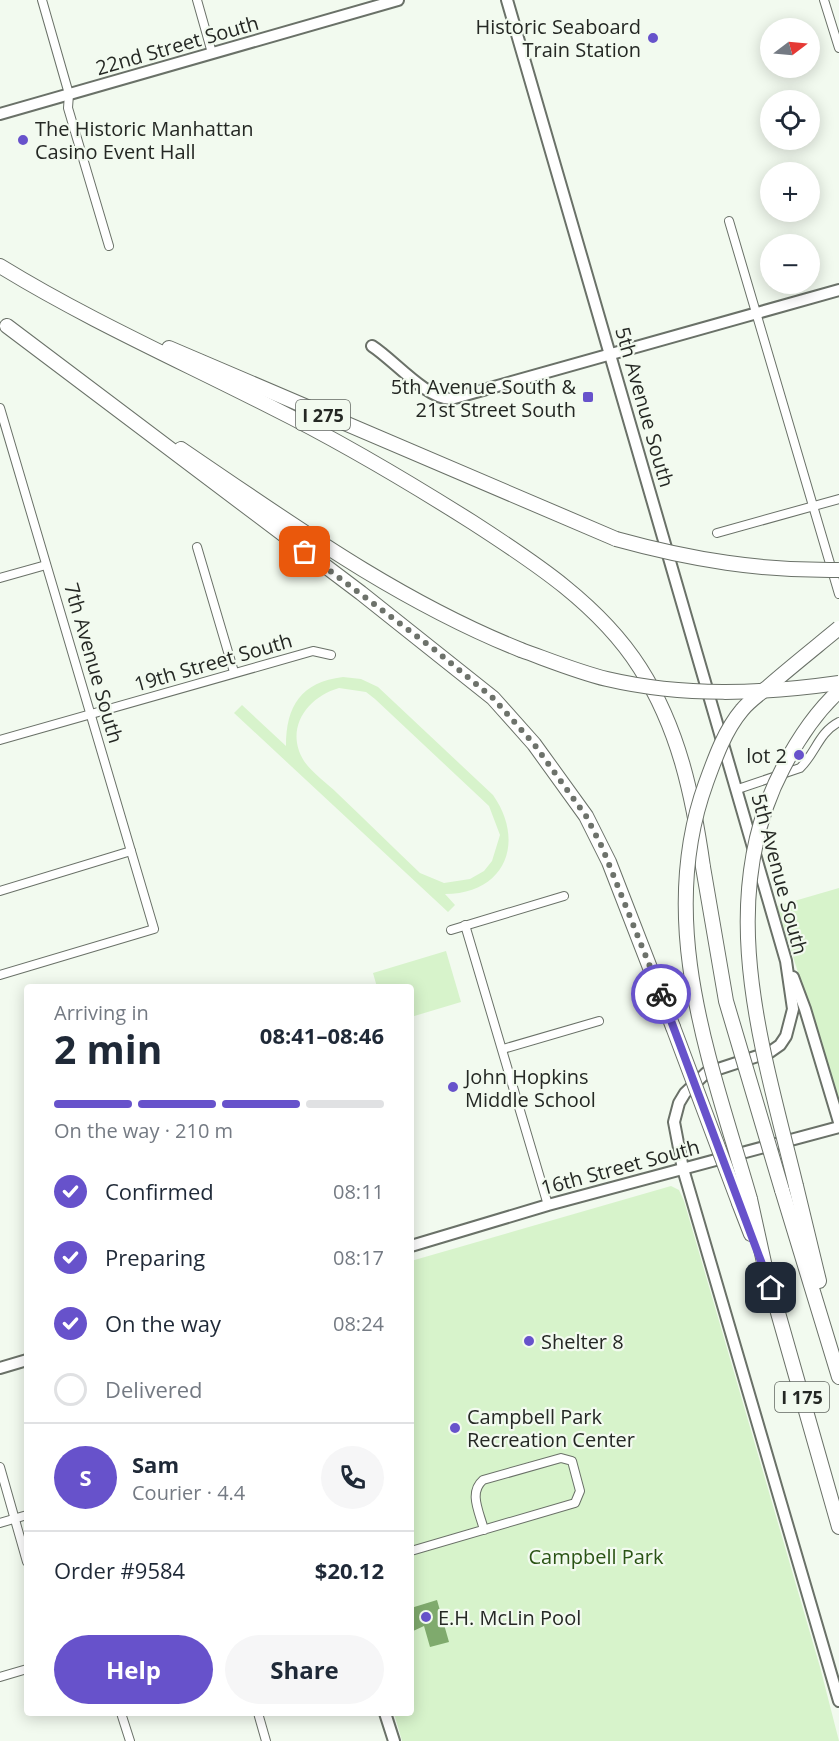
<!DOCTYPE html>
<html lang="en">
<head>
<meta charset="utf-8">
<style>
  body { margin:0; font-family:"Open Sans",sans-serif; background:#f6f6f7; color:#1f2937; height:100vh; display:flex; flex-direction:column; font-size:22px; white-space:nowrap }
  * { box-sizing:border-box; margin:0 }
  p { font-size:20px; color:#747a83 }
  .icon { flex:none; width:33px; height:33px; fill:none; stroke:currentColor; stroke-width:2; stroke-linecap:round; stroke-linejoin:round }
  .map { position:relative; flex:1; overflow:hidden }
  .side { position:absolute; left:24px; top:984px; width:390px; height:732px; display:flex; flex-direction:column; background:#fff; border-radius:6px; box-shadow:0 3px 15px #0003 }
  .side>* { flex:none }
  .needle { width:39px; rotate:74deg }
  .tools { position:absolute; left:760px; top:18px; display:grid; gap:12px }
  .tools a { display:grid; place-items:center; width:60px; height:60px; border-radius:50%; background:#fff; box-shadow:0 3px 15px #0003; font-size:30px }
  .pin { position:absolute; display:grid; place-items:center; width:51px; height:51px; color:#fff; margin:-26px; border-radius:12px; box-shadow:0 3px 9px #0006 }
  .courier { position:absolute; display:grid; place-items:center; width:60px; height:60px; margin:-30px; border:4px solid #6752cb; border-radius:50%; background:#fff; color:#222; box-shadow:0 2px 8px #0007 }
  .summary em { font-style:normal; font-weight:700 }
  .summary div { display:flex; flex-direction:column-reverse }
  .summary { display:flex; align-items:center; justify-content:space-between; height:102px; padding:0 30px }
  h1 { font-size:39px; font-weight:700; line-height:45px }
  .bar { display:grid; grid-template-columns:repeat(4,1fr); gap:9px 6px; align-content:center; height:72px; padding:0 30px }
  .bar i { height:8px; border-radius:4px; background:#e0e1e3 }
  .bar .on { background:#6752cb }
  .bar p { grid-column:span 4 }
  .line { display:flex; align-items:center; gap:15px; padding:0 30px; border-top:2px solid #e0e1e3 }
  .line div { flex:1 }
  .round { display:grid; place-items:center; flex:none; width:63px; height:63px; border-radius:32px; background:#f6f6f7 }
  ol { padding:0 30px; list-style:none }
  li { display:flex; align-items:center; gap:18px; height:66px }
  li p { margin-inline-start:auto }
  li .icon { padding:6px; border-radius:50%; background:#6752cb; color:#fff; stroke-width:4 }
  li:last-child { color:#747a83 }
  li i { width:33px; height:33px; border:3px solid #e0e1e3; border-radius:50% }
  .primary-button { display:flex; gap:12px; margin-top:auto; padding:12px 30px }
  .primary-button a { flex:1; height:69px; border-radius:36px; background:#6752cb; color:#fff; font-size:24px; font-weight:700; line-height:69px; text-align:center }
  .primary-button a+a { background:#f6f6f7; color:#1f2937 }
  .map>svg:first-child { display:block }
  .green { fill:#d7f3cb; fill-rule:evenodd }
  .water { fill:#7faa6d }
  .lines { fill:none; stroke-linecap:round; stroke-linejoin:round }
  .street-casing { stroke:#6a7168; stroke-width:10 }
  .secondary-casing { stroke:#6a7168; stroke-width:14 }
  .highway-casing { stroke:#6a7168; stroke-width:16 }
  .street { stroke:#fff; stroke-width:8 }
  .secondary { stroke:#fff; stroke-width:10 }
  .highway { stroke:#fff; stroke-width:14 }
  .highway-bridge-casing { stroke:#6a7168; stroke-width:16; stroke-linecap:butt }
  .highway-bridge { stroke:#fff; stroke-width:14 }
  .done { stroke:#6d726b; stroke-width:6; stroke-dasharray:0 10.8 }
  .route { stroke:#6752cb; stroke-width:8 }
  .poi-dot { fill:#6752cb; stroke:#f2faef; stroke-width:2 }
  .labels { text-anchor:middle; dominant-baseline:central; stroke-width:4.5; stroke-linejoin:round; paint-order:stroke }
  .shield { fill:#f2faef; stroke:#626761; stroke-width:1.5 }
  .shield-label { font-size:18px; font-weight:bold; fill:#252824 }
  .poi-label { font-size:20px; fill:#252824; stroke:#f2faef; text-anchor:start }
  .street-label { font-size:20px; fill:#252824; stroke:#f2faef }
  .park-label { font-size:20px; fill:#2a5314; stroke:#f2faef }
</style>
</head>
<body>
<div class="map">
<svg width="839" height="1741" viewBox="0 0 839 1741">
  <rect width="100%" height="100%" fill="#f2faef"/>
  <!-- green -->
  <g class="green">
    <path d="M343,677L361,679L378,687L493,795C526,842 505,894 445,894L455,905L448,912L234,713L242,705L286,746C286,706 301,682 343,677ZM339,688L366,692L375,699L489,806L500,835L492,861L484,871L470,879L444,883L420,873C392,846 365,820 337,793C327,783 312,773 304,761C284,729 307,697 339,688Z"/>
    <polygon points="839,888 839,1102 777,906"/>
    <polygon points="446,951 461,1002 411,1017 411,987 377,987 373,973"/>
    <polygon points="671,1186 679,1190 684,1201 820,1667 839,1741 402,1741 394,1713 411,1713 411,1261"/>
  </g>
  <!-- water -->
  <polygon class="water" points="437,1600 449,1642 430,1647 424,1626 411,1632 411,1608"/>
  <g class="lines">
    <defs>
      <g id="street">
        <polyline points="42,0 69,94 68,108 109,246"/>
        <polyline points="197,0 212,53"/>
        <polyline points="824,0 839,48"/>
        <polyline points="729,221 839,594"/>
        <polyline points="0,408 154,929 0,975"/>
        <polyline points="717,533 839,499"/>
        <polyline points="197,547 234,672"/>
        <polyline points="0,578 46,565"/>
        <polyline points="0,740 313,651 331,655"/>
        <path d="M738,789L800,768C816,753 818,733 839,722"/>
        <polyline points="0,891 131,851"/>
        <polyline points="465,925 548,1205"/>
        <polyline points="451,930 564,896"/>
        <polyline points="503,1049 599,1021"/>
        <polyline points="0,1467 27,1562"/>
        <polyline points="0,1523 27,1515"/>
        <path d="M411,1551L575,1503L580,1491L572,1461L561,1458L483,1480C468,1493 480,1513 484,1530"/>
        <polyline points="0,1677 27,1669"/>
        <polyline points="121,1713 130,1741"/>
        <polyline points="258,1713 266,1741"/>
      </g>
      <g id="secondary">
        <polyline points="507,0 786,961 793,1009 786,1036 780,1045 770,1052 706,1073 685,1093 679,1103 674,1122 683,1169 839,1701"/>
        <polyline points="0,114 398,0"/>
        <path d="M372,346C394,360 425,398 451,399L839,290"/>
        <polyline points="793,977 805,1009 839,1122"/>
        <polyline points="411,1246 548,1205 839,1127"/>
        <polyline points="0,1368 27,1360"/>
        <polyline points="385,1713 394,1741"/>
      </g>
      <g id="highway">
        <path d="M0,266C88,320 181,361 273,408C341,442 407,481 472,522C534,562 600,605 640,668C679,729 693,796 703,867"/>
        <polyline points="7,326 361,593 493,698 534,744 586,816 609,862 673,1027"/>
        <polyline points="169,348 616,539"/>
        <path d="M181,449C290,523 398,601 521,650"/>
        <polyline points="796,1186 819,1281"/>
        <polyline points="782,1190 839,1377"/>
        <polyline points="750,1199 765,1267 839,1527"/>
        <polyline points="739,1203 751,1234"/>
      </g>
    </defs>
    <!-- street casing -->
    <use href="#street" class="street-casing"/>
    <!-- secondary casing -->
    <use href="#secondary" class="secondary-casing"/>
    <!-- highway casing -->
    <use href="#highway" class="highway-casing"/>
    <!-- street -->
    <use href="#street" class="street"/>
    <!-- secondary -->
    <use href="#secondary" class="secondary"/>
    <!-- highway -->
    <use href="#highway" class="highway"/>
    <defs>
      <g id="highway-bridge">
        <path d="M616,539C692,560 761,571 839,570"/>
        <path d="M521,650C549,660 578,672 607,679C684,697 762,694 839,683"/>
        <polyline points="703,867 726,1001 782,1190"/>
        <polyline points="673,1027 739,1203"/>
        <path d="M796,1186C763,1050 713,901 783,768C798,739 815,713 839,691"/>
        <path d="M750,1199C711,1063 655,923 706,783C715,758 725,730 742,710C749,701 761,693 769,686C792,666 816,647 839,628"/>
      </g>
    </defs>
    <!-- highway-bridge casing -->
    <use href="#highway-bridge" class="highway-bridge-casing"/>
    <!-- highway-bridge -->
    <use href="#highway-bridge" class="highway-bridge"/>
  </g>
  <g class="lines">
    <!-- done -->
    <polyline class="done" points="305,552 435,650 493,698 534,744 586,816 602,847 661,994"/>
    <!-- route -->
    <polyline class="route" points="661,994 771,1288"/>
  </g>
  <!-- markers -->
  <g class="poi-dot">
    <circle cx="653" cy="38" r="6"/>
    <circle cx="23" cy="140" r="6"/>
    <rect x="582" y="391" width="12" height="12" rx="3"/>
    <circle cx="799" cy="755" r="6"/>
    <circle cx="453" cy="1087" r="6"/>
    <circle cx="529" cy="1341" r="6"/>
    <circle cx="455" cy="1428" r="6"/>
    <circle cx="426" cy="1617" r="6"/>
  </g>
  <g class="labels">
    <!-- shield labels -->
    <g class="shield">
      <rect x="296" y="400" width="54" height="30" rx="4.5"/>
      <rect x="775" y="1382" width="54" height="30" rx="4.5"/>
    </g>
    <g class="shield-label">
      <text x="323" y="415">I 275</text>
      <text x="802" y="1397">I 175</text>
    </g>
    <!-- poi labels -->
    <g class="poi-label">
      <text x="641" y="26" text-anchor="end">Historic Seaboard<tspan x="641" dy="23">Train Station</tspan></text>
      <text x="35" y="128">The Historic Manhattan<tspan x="35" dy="23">Casino Event Hall</tspan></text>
      <text x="576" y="386" text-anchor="end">5th Avenue South &amp;<tspan x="576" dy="23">21st Street South</tspan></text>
      <text x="787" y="755" text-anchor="end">lot 2</text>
      <text x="465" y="1076">John Hopkins<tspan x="465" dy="23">Middle School</tspan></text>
      <text x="541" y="1341">Shelter 8</text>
      <text x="467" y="1416">Campbell Park<tspan x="467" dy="23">Recreation Center</tspan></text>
      <text x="438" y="1617">E.H. McLin Pool</text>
    </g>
    <!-- street labels -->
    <g class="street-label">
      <text transform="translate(177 45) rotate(-16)">22nd Street South</text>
      <text transform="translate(645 407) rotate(74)">5th Avenue South</text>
      <text transform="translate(213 662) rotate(-16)">19th Street South</text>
      <text transform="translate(94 663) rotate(74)">7th Avenue South</text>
      <text transform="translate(780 874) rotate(75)">5th Avenue South</text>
      <text transform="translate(620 1167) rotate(-15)">16th Street South</text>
    </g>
    <!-- park labels -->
    <g class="park-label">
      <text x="596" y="1556">Campbell Park</text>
    </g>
  </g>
</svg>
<div class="tools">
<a><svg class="needle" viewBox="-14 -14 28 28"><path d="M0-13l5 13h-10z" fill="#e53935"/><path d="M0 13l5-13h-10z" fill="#747a83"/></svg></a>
<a><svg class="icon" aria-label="locate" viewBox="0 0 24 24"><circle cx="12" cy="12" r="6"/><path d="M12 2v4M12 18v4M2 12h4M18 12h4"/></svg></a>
<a>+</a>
<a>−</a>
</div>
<div class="pin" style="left:305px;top:552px;background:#ea580c"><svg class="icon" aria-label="bag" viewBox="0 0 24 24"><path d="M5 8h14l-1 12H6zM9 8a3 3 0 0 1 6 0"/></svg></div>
<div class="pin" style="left:771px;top:1288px;background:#1f2937"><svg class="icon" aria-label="home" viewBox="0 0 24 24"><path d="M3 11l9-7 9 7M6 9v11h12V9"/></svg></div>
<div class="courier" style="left:661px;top:994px"><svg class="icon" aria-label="bike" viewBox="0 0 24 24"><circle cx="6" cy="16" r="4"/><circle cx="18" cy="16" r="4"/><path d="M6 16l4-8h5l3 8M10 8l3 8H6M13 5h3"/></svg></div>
<section class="side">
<div class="summary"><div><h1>2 min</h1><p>Arriving in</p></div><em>08:41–08:46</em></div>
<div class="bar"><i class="on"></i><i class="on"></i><i class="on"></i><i></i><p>On the way · 210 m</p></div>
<ol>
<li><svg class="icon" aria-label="check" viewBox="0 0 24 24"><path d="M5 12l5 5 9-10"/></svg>Confirmed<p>08:11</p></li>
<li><svg class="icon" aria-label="check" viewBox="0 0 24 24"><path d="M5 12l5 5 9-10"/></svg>Preparing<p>08:17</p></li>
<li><svg class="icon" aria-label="check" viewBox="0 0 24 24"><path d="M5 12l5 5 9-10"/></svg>On the way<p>08:24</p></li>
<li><i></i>Delivered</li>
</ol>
<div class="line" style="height:108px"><b class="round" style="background:#6752cb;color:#fff">S</b><div><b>Sam</b><p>Courier · 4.4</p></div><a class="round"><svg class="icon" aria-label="phone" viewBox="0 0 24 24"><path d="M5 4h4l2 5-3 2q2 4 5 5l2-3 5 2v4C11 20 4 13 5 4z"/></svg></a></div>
<div class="line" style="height:78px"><div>Order #9584</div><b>$20.12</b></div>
<div class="primary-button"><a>Help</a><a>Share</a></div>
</section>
</div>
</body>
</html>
